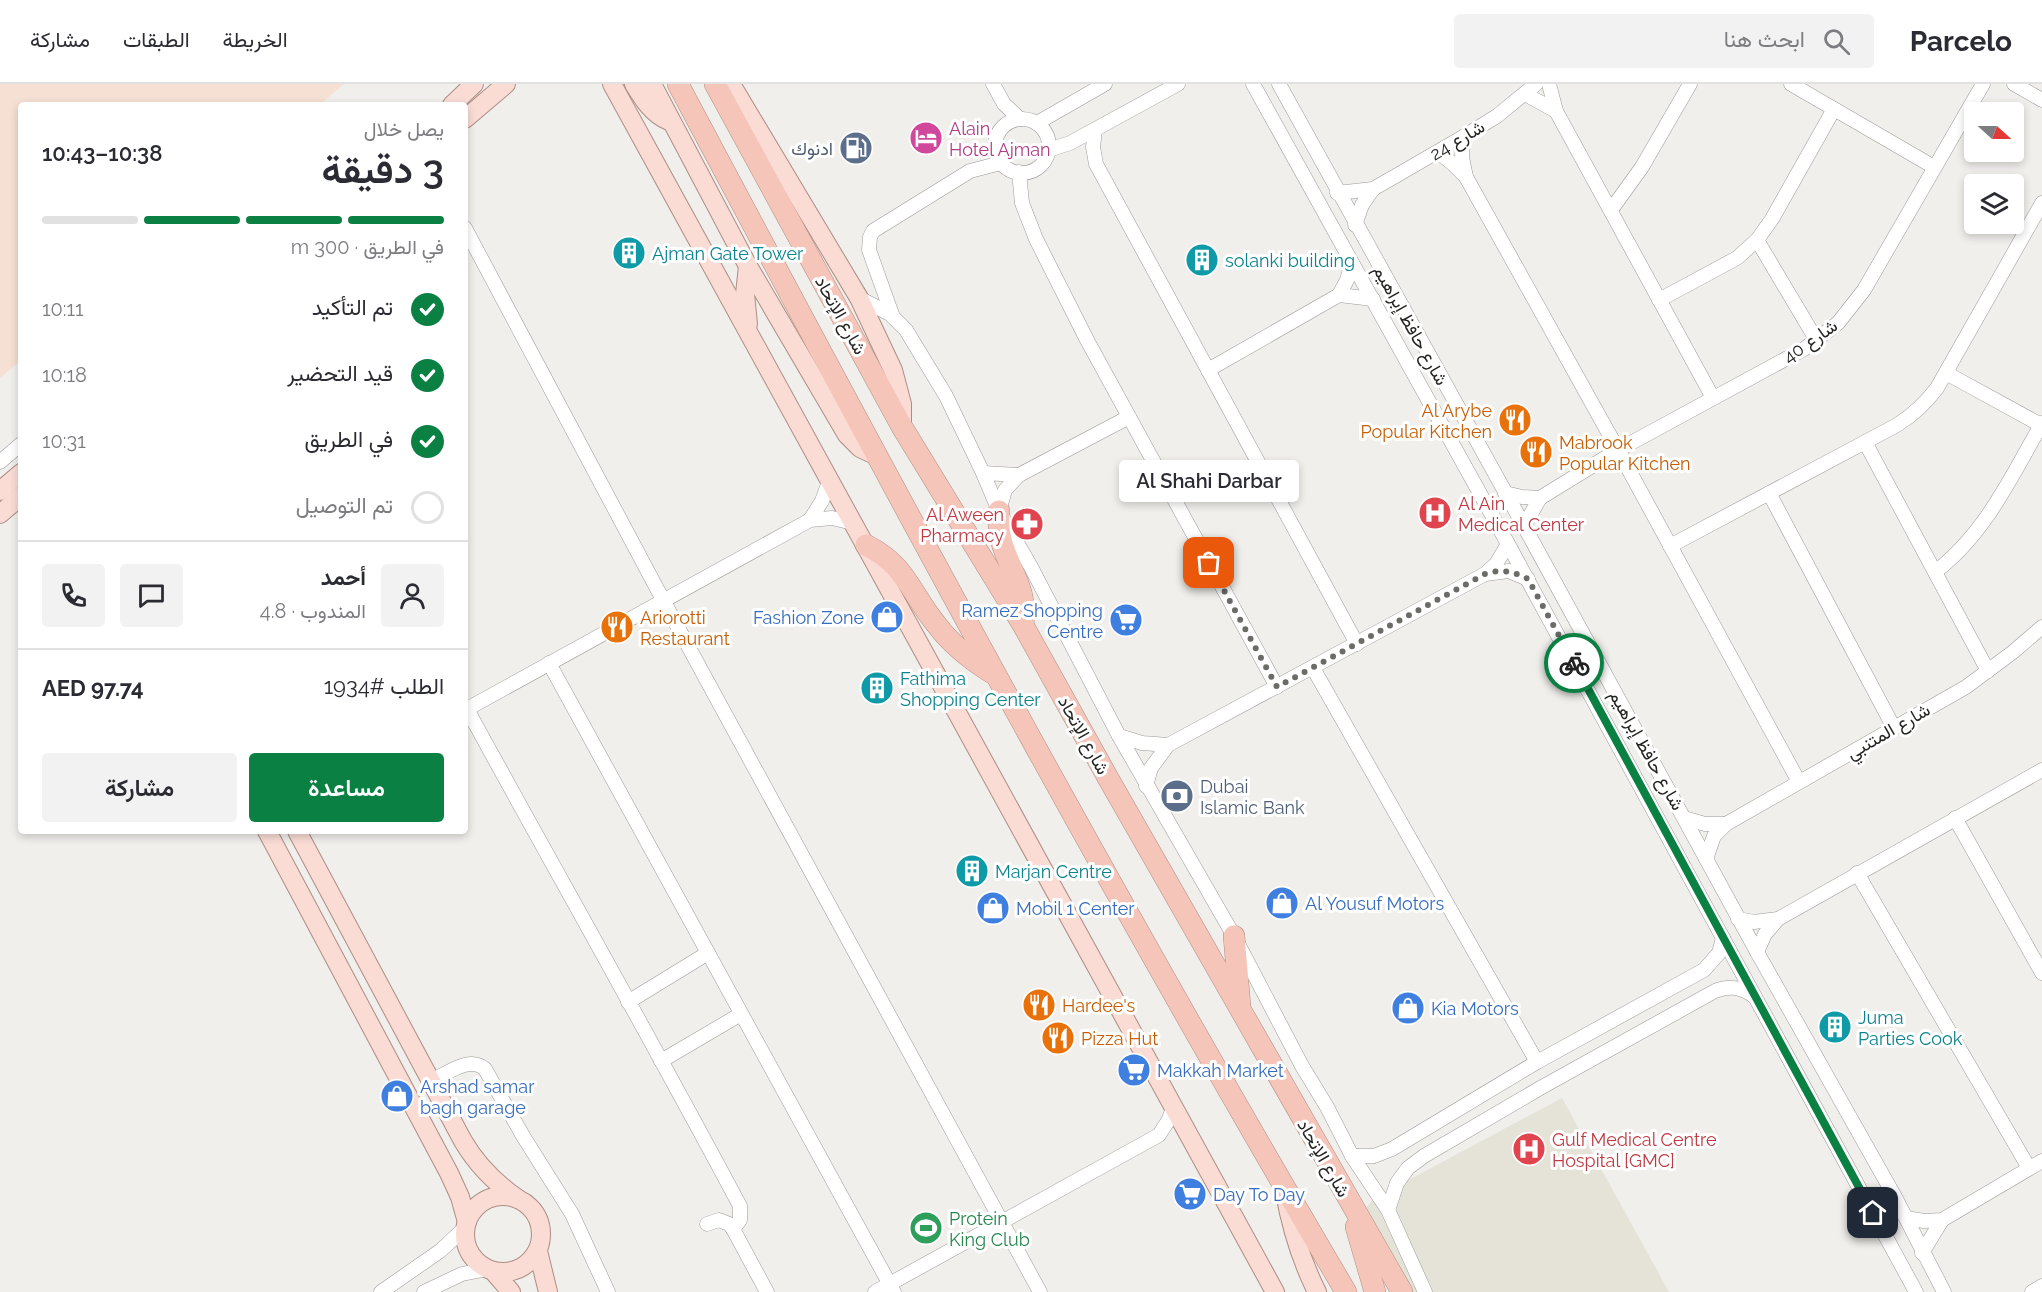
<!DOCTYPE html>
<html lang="ar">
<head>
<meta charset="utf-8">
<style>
  body { margin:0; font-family:Raleway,Vazirmatn,sans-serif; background:#f2f2f3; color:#2b2b33; direction:rtl; height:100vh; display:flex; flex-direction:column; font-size:22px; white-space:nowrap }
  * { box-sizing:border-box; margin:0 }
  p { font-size:20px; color:#7c7c81 }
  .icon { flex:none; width:33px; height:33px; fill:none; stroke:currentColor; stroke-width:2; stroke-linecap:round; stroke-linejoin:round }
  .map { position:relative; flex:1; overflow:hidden; direction:ltr }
  .sheet { position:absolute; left:18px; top:18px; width:450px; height:732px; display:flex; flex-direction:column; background:#fff; border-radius:6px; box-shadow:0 3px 9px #0003; direction:rtl }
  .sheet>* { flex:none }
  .needle { width:39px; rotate:111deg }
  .fabs { position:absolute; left:1964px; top:18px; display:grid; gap:12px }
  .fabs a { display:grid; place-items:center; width:60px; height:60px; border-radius:6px; background:#fff; box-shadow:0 3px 9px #0003; font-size:30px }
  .pin { position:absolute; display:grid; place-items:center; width:51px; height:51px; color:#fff; margin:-26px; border-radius:12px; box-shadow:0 3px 9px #0006 }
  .courier { position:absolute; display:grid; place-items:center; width:60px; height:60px; margin:-30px; border:4px solid #0b8043; border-radius:50%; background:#fff; color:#222; box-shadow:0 2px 8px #0007 }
  .bubble { position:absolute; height:42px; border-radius:6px; background:#fff; box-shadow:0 3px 9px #0003; font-size:20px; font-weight:600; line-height:42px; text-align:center; direction:rtl }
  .head em { font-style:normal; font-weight:600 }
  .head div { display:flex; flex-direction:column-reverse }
  .head { display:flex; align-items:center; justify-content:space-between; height:102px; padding:0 24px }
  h1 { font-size:39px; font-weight:600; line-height:45px }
  .bar { display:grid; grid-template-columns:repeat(4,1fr); gap:9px 6px; align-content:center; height:72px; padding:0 24px }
  .bar i { height:8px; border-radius:4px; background:#e1e1e2 }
  .bar .selected { background:#0b8043 }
  .bar p { grid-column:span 4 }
  .line { display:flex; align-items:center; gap:15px; padding:0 24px; border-top:2px solid #e1e1e2 }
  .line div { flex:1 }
  .round { display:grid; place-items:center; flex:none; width:63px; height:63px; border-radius:6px; background:#f2f2f3 }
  ol { padding:0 24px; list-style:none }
  li { display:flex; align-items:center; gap:18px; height:66px }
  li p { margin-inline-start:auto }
  li .icon { padding:6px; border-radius:50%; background:#0b8043; color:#fff; stroke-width:4 }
  li:last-child { color:#7c7c81 }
  li i { width:33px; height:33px; border:3px solid #e1e1e2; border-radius:50% }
  .primary-button { display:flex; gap:12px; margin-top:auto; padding:12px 24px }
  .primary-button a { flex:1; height:69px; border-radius:6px; background:#0b8043; color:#fff; font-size:24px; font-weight:600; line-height:69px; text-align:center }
  .primary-button a+a { background:#f2f2f3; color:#2b2b33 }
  header { display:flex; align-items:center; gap:36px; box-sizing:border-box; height:84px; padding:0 30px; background:#fff; border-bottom:2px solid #e1e1e2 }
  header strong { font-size:28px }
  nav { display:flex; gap:33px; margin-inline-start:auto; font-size:21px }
  .search { width:420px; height:54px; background:#f2f2f3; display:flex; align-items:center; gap:15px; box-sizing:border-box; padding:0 21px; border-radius:6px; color:#7c7c81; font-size:22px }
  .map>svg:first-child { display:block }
  .industrial { fill:#f6e0d3 }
  .built { fill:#e5e2d7 }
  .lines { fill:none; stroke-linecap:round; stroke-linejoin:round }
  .minor-casing { stroke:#9b9a97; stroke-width:15 }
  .major-casing { stroke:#ac8d84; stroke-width:20 }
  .highway-casing { stroke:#ac8d84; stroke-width:22 }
  .minor { stroke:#fff; stroke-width:14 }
  .major { stroke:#fadcd5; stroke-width:18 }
  .highway { stroke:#f6c5b9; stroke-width:21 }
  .done { stroke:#6b6b68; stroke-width:6; stroke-dasharray:0 10.8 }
  .route { stroke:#0b8043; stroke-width:8 }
  .labels { text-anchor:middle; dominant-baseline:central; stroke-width:6; stroke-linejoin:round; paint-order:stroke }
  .hotel-label { font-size:18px; fill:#b23c85; stroke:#fff; text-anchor:start }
  .street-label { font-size:18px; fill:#242422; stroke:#fff }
  .service-label { font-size:18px; fill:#4e5e75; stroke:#fff; text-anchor:end }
  .culture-label { font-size:18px; fill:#0d838f; stroke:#fff; text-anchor:start }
  .food-label { font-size:18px; fill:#c56008; stroke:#fff; text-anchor:start }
  .health-label { font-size:18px; fill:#be3a42; stroke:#fff; text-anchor:start }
  .shop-label { font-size:18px; fill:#366cbe; stroke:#fff; text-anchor:start }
  .leisure-label { font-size:18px; fill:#27864d; stroke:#fff; text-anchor:start }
</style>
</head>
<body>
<header>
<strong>Parcelo</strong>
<div class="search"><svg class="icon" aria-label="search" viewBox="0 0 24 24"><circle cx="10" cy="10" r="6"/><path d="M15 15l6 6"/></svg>ابحث هنا</div>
<nav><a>الخريطة</a><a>الطبقات</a><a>مشاركة</a></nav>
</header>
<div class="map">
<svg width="2042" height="1208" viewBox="0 0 2042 1208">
  <rect width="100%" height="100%" fill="#f0efeb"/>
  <!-- industrial -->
  <polygon class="industrial" points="0,0 344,0 319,21 21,21 21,276 0,294"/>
  <!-- built -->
  <polygon class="built" points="1562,1014 1669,1208 1393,1208 1360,1132 1373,1115"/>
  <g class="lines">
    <defs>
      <g id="minor">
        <polyline points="993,0 1004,20 1020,35"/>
        <polyline points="1253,0 1508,460 1916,1208"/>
        <polyline points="1279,0 1524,442 1757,868 1895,1113 1944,1208"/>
        <polyline points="1549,0 1556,27 1713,314"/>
        <polyline points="1791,0 1934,83"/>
        <polyline points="2014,0 2042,16"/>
        <polyline points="1525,10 1556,27"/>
        <circle cx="1022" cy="62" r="27"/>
        <polyline points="1037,39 1105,0"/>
        <polyline points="1095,46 1093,63 1096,80 1357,560"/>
        <polyline points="1463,53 1462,73 1466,93"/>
        <polyline points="1049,66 1070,59 1178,0"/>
        <polyline points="1438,68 1453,80 1466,93 1618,366 1799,698"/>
        <polyline points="1019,88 1022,119 1036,155 1087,256 1277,603"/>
        <polyline points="1337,109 1373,105 1463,53 1497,32 1536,0"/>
        <polyline points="1611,126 1642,83 1690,0"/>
        <polyline points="1355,141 1362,121 1373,105"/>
        <polyline points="465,144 663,516 1040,1208"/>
        <polyline points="1757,156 1817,257"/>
        <polyline points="1339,211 1373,215"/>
        <polyline points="859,214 890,230 906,246 946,312 983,389 999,427 1031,483 1119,652 1234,852 1302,982 1327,1023 1352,1072 1388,1126 1425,1208"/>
        <polyline points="1659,216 1737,174 1757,156 1772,135 1834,25"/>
        <polyline points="893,233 869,166 870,153 873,147 970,87 1001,79"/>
        <polyline points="1208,286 1339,211 1347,196 1352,179"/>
        <polyline points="1946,289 2041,341"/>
        <polyline points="1865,358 1988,587"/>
        <polyline points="0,378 21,360"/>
        <polyline points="983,389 1019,391"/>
        <polyline points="1505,409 1522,413 1540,414"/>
        <polyline points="1769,409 1894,644"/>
        <polyline points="999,427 1005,406 1019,391 1129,333"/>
        <polyline points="810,436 822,417 830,395"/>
        <polyline points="1524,442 1540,414 1618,366 1804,265 1838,239 1864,206 1983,0"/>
        <path d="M1670,462L1897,341C1913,331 1925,320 1937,304L2042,119"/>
        <path d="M1935,488C1985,450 2012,392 2042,339"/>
        <polyline points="1485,490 1509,487 1528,495"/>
        <polyline points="549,579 894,1208"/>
        <polyline points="1313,584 1537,978"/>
        <path d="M467,625C558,791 651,955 740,1122V1136L733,1145"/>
        <polyline points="465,626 810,436 832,434 853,439"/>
        <polyline points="1119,652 1142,659 1168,661"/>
        <polyline points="1146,702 1151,684 1168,661 1485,490 1496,480 1508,460"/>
        <polyline points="1684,734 1705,740 1726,740"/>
        <polyline points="1955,734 2042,889"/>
        <polyline points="1706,775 1714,752 1726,740 1966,603 2013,568 2042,543"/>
        <polyline points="1857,789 2029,1084"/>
        <polyline points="1738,835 1754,838 1778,835"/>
        <polyline points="1757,868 1765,850 1778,835 2042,686"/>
        <polyline points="628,918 708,869"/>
        <polyline points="661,977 741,930"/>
        <path d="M431,997C447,990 469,971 485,985L523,1052L572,1130L608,1208"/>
        <polyline points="1352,1072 1374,1072 1392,1065 1537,978 1704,886 1719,869 1723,854"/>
        <path d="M1388,1126L1397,1099L1408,1084L1424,1072L1542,1003L1715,907C1730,901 1742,903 1755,913"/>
        <polyline points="1906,1134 1924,1137 1942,1136 2042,1077"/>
        <polyline points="707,1140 719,1136 729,1140 733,1145 767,1208"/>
        <polyline points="1922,1169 1942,1136"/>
        <polyline points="381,1208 440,1167 467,1142"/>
        <polyline points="424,1208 462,1190 488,1185"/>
        <polyline points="875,1208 1159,1051 1168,1037 1174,1022"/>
        <polyline points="2032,1208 2042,1202"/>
      </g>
      <g id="major">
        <polyline points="612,0 1275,1208"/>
        <path d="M634,0C643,15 652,30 669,37"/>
        <polyline points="652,0 748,182 847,351 860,364 877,372"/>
        <polyline points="731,0 859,214 893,286 902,320 902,343"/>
        <polyline points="452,21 474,0"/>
        <polyline points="465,35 506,0"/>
        <polyline points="748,240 745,210 748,182"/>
        <polyline points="0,407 21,389"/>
        <polyline points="0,430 21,412"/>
        <polyline points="267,747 449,1089 460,1113 467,1138"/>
        <path d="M297,747L463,1057C477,1081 495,1099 518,1115"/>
        <path d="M1285,1109C1291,1143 1301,1176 1317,1208"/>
        <circle cx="503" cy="1150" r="38"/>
        <polyline points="538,1167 548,1208"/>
        <polyline points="493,1187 511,1208"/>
      </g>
      <g id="highway">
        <path d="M678,0C894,406 1112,812 1346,1208"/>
        <polyline points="715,0 902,343 1023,541 1108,694 1402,1208"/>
        <path d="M999,427C994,474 1030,495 1023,540"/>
        <path d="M866,461C906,481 910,508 936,540C951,560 971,576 992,589"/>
        <polyline points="1234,852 1240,922"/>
        <polyline points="1356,1143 1375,1208"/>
      </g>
    </defs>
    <!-- minor casing -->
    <use href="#minor" class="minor-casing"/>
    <!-- major casing -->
    <use href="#major" class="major-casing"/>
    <!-- highway casing -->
    <use href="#highway" class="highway-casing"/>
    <!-- minor -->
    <use href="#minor" class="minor"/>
    <!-- major -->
    <use href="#major" class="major"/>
    <!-- highway -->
    <use href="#highway" class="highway"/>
  </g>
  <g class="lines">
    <!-- done -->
    <path class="done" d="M1209,479L1277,603L1485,490C1500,485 1514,487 1528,495L1574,579"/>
    <!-- route -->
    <polyline class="route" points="1574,579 1873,1129"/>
  </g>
  <!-- icons -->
  <defs>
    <symbol id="hotel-disc" viewBox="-11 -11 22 22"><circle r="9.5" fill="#d1479c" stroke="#fff"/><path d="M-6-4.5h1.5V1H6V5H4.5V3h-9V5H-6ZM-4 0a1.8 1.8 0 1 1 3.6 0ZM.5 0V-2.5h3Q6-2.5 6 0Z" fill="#fff"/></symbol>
    <symbol id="fuel-disc" viewBox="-11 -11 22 22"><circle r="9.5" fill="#5c6f8a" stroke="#fff"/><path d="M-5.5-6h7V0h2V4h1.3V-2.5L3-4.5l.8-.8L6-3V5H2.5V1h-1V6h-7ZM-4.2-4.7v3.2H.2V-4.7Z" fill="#fff"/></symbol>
    <symbol id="building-disc" viewBox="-11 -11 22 22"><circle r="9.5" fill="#0f9aa8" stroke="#fff"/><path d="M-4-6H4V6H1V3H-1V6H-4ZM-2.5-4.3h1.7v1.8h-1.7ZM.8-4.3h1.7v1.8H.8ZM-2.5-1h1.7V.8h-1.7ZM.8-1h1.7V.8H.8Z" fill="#fff"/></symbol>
    <symbol id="restaurant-disc" viewBox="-11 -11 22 22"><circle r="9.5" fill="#e8710a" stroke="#fff"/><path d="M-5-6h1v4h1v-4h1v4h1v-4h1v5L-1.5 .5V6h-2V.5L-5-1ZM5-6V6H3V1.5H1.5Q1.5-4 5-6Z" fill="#fff"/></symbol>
    <symbol id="hospital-disc" viewBox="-11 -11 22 22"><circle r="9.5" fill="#e0444e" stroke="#fff"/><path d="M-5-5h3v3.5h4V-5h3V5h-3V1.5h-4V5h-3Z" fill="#fff"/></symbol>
    <symbol id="pharmacy-disc" viewBox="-11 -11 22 22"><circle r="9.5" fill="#e0444e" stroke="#fff"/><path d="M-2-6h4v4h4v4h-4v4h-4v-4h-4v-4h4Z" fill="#fff"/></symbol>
    <symbol id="shop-disc" viewBox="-11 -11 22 22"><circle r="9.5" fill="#3f7fe0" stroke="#fff"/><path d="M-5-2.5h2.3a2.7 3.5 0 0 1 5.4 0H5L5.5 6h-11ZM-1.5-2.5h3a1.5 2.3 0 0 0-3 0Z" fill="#fff"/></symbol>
    <symbol id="supermarket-disc" viewBox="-11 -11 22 22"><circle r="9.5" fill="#3f7fe0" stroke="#fff"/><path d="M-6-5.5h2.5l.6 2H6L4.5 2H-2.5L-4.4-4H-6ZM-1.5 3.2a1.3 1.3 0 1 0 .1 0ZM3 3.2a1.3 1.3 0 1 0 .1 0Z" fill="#fff"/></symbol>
    <symbol id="bank-disc" viewBox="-11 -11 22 22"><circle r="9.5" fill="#5c6f8a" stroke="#fff"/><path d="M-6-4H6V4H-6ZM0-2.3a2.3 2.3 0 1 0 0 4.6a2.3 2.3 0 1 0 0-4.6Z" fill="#fff"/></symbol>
    <symbol id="stadium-disc" viewBox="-11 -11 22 22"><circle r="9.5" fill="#2e9e5b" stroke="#fff"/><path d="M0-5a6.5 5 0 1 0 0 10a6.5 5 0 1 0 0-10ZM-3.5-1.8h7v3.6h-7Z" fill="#fff"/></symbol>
  </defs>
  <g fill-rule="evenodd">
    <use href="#hotel-disc" x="907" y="35" width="38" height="38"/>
    <use href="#fuel-disc" x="837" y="45" width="38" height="38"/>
    <use href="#building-disc" x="610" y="150" width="38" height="38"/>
    <use href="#building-disc" x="1183" y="157" width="38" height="38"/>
    <use href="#restaurant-disc" x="1496" y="317" width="38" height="38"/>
    <use href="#restaurant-disc" x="1517" y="349" width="38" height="38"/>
    <use href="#hospital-disc" x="1416" y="410" width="38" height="38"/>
    <use href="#pharmacy-disc" x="1008" y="421" width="38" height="38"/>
    <use href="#shop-disc" x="868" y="514" width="38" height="38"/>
    <use href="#supermarket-disc" x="1107" y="517" width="38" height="38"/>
    <use href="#restaurant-disc" x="598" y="524" width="38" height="38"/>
    <use href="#building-disc" x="858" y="585" width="38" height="38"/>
    <use href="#bank-disc" x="1158" y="693" width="38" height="38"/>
    <use href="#building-disc" x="953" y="768" width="38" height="38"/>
    <use href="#shop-disc" x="1263" y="800" width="38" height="38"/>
    <use href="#shop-disc" x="974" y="805" width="38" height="38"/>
    <use href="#restaurant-disc" x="1020" y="902" width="38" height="38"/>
    <use href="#shop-disc" x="1389" y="905" width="38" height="38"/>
    <use href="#building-disc" x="1816" y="924" width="38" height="38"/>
    <use href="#restaurant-disc" x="1039" y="935" width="38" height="38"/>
    <use href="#supermarket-disc" x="1115" y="967" width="38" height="38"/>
    <use href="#shop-disc" x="378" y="993" width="38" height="38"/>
    <use href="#hospital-disc" x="1510" y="1046" width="38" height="38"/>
    <use href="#supermarket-disc" x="1171" y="1091" width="38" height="38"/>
    <use href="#stadium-disc" x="907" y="1125" width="38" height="38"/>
  </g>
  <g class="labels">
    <!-- hotel labels -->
    <g class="hotel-label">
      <text x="949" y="44">Alain<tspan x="949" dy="21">Hotel Ajman</tspan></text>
    </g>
    <!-- street labels -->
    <g class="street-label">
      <text transform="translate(1457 56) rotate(-31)">شارع 24</text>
      <text transform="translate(841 231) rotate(61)">شارع الإتحاد</text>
      <text transform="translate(1411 241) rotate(61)">شارع حافظ إبراهيم</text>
      <text transform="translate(1810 257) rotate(-35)">شارع 40</text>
      <text transform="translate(1888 647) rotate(-30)">شارع المتنبي</text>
      <text transform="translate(1084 651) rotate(61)">شارع الإتحاد</text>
      <text transform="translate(1647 666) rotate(61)">شارع حافظ إبراهيم</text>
      <text transform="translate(1324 1074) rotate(60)">شارع الإتحاد</text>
    </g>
    <!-- service labels -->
    <g class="service-label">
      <text x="833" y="64">ادنوك</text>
      <text x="1200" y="702" text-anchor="start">Dubai<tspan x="1200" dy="21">Islamic Bank</tspan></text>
    </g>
    <!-- culture labels -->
    <g class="culture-label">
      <text x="652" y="169">Ajman Gate Tower</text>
      <text x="1225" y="176">solanki building</text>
      <text x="900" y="594">Fathima<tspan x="900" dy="21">Shopping Center</tspan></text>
      <text x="995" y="787">Marjan Centre</text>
      <text x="1858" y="933">Juma<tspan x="1858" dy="21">Parties Cook</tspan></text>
    </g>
    <!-- food labels -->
    <g class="food-label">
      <text x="1492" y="326" text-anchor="end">Al Arybe<tspan x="1492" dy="21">Popular Kitchen</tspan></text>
      <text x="1559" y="358">Mabrook<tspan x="1559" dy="21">Popular Kitchen</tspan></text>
      <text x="640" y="533">Ariorotti<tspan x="640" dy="21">Restaurant</tspan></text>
      <text x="1062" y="921">Hardee's</text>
      <text x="1081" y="954">Pizza Hut</text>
    </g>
    <!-- health labels -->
    <g class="health-label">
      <text x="1458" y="419">Al Ain<tspan x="1458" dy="21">Medical Center</tspan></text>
      <text x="1004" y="430" text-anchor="end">Al Aween<tspan x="1004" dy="21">Pharmacy</tspan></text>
      <text x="1552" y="1055">Gulf Medical Centre<tspan x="1552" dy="21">Hospital [GMC]</tspan></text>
    </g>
    <!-- shop labels -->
    <g class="shop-label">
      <text x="1103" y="526" text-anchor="end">Ramez Shopping<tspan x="1103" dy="21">Centre</tspan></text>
      <text x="864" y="533" text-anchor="end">Fashion Zone</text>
      <text x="1305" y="819">Al Yousuf Motors</text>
      <text x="1016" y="824">Mobil 1 Center</text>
      <text x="1431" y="924">Kia Motors</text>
      <text x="1157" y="986">Makkah Market</text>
      <text x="420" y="1002">Arshad samar<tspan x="420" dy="21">bagh garage</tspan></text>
      <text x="1213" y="1110">Day To Day</text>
    </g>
    <!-- leisure labels -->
    <g class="leisure-label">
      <text x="949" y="1134">Protein<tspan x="949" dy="21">King Club</tspan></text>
    </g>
  </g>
</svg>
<div class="fabs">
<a><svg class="needle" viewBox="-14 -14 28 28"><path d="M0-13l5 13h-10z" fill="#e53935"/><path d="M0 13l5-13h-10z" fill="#7c7c81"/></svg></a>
<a><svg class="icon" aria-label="layers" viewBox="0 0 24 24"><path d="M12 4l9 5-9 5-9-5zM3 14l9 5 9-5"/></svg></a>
</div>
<div class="pin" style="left:1209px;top:479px;background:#ea580c"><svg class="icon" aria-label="bag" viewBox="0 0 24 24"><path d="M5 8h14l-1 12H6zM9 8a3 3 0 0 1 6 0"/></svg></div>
<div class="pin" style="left:1873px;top:1129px;background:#1f2937"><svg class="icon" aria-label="home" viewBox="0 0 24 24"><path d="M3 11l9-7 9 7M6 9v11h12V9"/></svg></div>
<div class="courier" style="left:1574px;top:579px"><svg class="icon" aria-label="bike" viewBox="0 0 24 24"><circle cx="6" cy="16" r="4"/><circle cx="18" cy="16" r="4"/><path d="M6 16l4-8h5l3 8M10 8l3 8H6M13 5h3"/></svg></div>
<div class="bubble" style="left:1119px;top:376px;width:180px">Al Shahi Darbar</div>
<section class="sheet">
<div class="head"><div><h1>3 دقيقة</h1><p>يصل خلال</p></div><em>10:38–10:43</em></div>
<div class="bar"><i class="selected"></i><i class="selected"></i><i class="selected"></i><i></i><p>في الطريق · 300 m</p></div>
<ol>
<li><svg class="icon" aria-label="check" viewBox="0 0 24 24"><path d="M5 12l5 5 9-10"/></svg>تم التأكيد<p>10:11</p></li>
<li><svg class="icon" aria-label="check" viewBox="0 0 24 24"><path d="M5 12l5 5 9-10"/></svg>قيد التحضير<p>10:18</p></li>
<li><svg class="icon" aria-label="check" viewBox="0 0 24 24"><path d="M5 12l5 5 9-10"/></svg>في الطريق<p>10:31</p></li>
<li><i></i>تم التوصيل</li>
</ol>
<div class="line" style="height:108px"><a class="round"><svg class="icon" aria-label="person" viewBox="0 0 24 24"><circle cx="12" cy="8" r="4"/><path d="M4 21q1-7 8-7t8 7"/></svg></a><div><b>أحمد</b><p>المندوب · 4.8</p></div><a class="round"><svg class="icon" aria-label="chat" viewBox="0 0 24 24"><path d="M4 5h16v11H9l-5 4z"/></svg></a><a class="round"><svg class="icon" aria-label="phone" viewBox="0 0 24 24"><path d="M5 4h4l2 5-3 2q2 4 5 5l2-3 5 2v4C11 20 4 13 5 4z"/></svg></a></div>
<div class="line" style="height:78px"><div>الطلب #1934</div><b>AED 97.74</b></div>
<div class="primary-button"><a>مساعدة</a><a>مشاركة</a></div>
</section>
</div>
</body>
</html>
